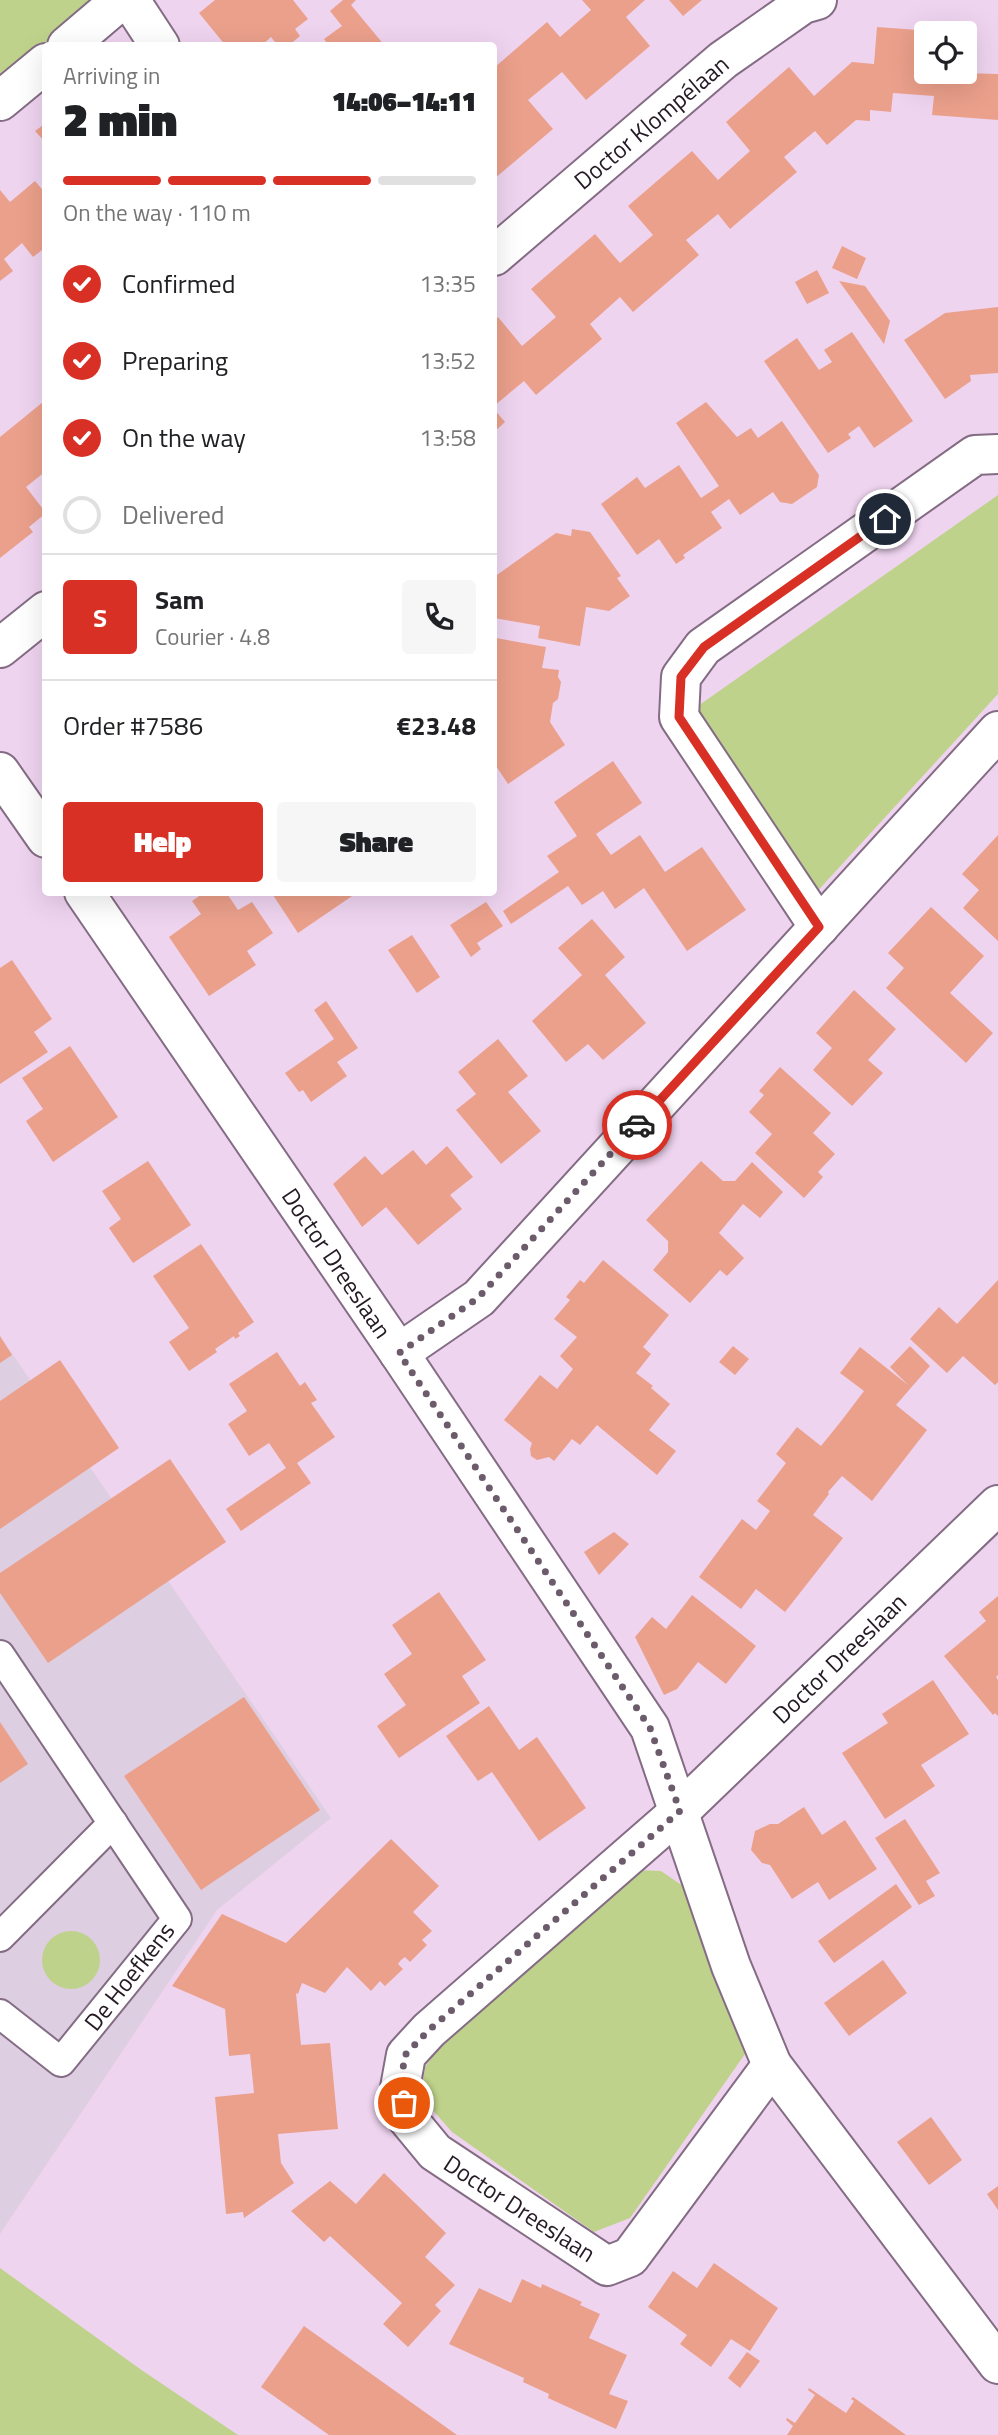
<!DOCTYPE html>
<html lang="en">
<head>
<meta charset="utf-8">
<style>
  body { margin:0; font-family:"Titillium Web",sans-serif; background:#f6f6f6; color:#202124; height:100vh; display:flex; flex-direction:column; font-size:26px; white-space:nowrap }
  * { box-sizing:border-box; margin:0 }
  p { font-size:23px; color:#757577 }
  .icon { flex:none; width:38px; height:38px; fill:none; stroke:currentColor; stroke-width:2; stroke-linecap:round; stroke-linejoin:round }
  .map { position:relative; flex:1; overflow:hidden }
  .panel { position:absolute; left:42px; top:42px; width:455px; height:854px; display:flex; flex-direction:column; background:#fff; border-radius:7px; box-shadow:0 7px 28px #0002 }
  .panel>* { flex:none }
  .fabs { position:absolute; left:914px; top:21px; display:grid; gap:14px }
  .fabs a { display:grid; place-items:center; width:63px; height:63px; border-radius:7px; background:#fff; box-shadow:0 7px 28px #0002; font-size:35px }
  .pin { position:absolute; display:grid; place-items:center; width:60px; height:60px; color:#fff; margin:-30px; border:4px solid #fff; border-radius:50%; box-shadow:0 2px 7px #0007 }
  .courier { position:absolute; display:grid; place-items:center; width:70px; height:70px; margin:-35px; border:5px solid #d93025; border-radius:50%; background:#fff; color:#222; box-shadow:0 2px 9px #0007 }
  .head em { font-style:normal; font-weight:800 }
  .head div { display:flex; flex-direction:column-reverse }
  .head { display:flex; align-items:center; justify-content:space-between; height:119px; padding:0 21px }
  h1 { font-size:46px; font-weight:800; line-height:52px }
  .bar { display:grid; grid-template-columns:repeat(4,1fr); gap:10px 7px; align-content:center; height:84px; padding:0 21px }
  .bar i { height:9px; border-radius:5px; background:#e0e0e0 }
  .bar .on { background:#d93025 }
  .bar p { grid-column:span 4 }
  .line { display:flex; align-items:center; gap:18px; padding:0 21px; border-top:2px solid #e0e0e0 }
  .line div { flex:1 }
  .round { display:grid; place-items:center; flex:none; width:74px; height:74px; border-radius:7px; background:#f6f6f6 }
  ol { padding:0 21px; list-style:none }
  li { display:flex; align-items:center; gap:21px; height:77px }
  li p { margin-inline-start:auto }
  li .icon { padding:7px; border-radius:50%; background:#d93025; color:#fff; stroke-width:4 }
  li:last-child { color:#757577 }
  li i { width:38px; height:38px; border:4px solid #e0e0e0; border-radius:50% }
  .action { display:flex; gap:14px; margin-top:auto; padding:14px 21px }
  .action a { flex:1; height:80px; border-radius:7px; background:#d93025; color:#fff; font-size:28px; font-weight:800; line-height:80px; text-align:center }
  .action a+a { background:#f6f6f6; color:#202124 }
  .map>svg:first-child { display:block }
  .industrial { fill:#decee1 }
  .green { fill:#bfd28b }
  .building { fill:#eba08b }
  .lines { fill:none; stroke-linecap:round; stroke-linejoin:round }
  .lane-casing { stroke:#846c84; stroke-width:32 }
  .street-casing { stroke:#846c84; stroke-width:42 }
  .lane { stroke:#fff; stroke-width:28 }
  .street { stroke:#fff; stroke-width:38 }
  .done { stroke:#6b5b6b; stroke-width:7; stroke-dasharray:0 12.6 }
  .route { stroke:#d93025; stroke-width:9 }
  .labels { text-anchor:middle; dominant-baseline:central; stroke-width:5; stroke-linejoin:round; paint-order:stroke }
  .street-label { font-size:24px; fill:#241a24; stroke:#fff }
</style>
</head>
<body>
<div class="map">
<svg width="998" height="2435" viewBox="0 0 998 2435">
  <rect width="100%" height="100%" fill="#efd4f0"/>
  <!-- industrial -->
  <polygon class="industrial" points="0,1336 331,1818 217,1910 0,2234"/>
  <!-- green -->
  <g class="green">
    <polygon points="0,0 102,0 0,90"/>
    <polygon points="998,495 998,694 813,896 688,713"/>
    <polygon points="638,1870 661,1871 683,1886 696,1903 709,1961 745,2054 630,2218 594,2232 452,2132 430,2107 422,2089 425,2067 439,2047"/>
    <circle cx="71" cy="1960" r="29"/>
    <polygon points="0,2268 140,2369 238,2435 0,2435"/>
  </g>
  <!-- building -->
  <g class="building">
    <polygon points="215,0 293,0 308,19 295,29 300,36 288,46 278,46 271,37 261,46 226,46 199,13"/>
    <polygon points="343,0 356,0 351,5 385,46 329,46 324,39 342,26 330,11"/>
    <polygon points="582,0 645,0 626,17 650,46 586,100 562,72 528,100 553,129 494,179 494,68 547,22 560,37 591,10"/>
    <polygon points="669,0 702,0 683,16"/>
    <polygon points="877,27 932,31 932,33 926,33 926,72 998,74 998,120 932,115 934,96 893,93 891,112 870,110 870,121 856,120 827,145 815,131 784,157 797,172 764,200 730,229 718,214 686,240 699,255 633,312 620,297 590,324 602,339 536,395 524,381 494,406 494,321 498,317 522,346 556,317 531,289 595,234 620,263 653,235 628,206 692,151 718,180 750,151 726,122 789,67 814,96 852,62 874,64"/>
    <polygon points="46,123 46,143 35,131"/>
    <polygon points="35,181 46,194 46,247 33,257 22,243 4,259 13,271 0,281 0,190 10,202"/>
    <polygon points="842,246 866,258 857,279 832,268"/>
    <polygon points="817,270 829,293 807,304 795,282"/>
    <polygon points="839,281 865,286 890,321 884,344"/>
    <polygon points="998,307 998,373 970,375 971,381 945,399 904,340 945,313"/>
    <polygon points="852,332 913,421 874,448 859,426 848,434 851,438 828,453 764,361 797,338 819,370 832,362 824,350"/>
    <polygon points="43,402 46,406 46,471 26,487 46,513 29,527 33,532 0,558 0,437"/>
    <polygon points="706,402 737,437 751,428 758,438 782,421 819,475 817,487 792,504 780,502 773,492 740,515 729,499 711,512 722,528 683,555 685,558 676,564 659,539 637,555 601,504 637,477 645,488 679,465 701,498 719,486 676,423"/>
    <polygon points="494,409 505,422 494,432"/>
    <polygon points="572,529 590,532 621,576 617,578 630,596 609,611 586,607 580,646 538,638 540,626 494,618 494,577 556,533 571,536"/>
    <polygon points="496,638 546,647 542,668 559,670 558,677 561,682 558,699 553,703 550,722 565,745 508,784 494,763 494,652"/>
    <polygon points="613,761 642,803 596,834 611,855 640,835 665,872 702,847 746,910 687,951 644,888 615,909 603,891 582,905 568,886 511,924 503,911 559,872 547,856 577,836 554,802"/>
    <polygon points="998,835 998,941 963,908 979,890 962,874"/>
    <polygon points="205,892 226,892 238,910 252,902 273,933 247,951 256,965 209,996 169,937 201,914 192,901"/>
    <polygon points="271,892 358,892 298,933"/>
    <polygon points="486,902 503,926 477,943 481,949 471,957 450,925"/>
    <polygon points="931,907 984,956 950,993 993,1033 966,1063 886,988 904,968 888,953"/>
    <polygon points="592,919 625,957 605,975 646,1023 603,1060 588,1044 566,1062 532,1021 582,975 558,948"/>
    <polygon points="412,935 440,977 417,993 388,950"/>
    <polygon points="12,960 52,1019 34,1032 48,1052 0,1084 0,968"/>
    <polygon points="854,990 896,1029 868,1060 883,1073 852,1106 813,1070 832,1048 816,1033"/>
    <polygon points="326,1001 358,1048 337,1062 347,1076 311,1102 303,1090 299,1092 285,1073 334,1039 314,1010"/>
    <polygon points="498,1039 528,1076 508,1092 541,1131 501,1164 456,1110 476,1094 458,1072"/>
    <polygon points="70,1046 118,1117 53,1162 26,1121 43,1109 22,1078"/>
    <polygon points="780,1067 831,1113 813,1133 835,1154 818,1172 823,1177 804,1198 755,1153 772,1134 749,1112 764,1095 759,1091"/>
    <polygon points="447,1146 473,1177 450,1195 462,1209 418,1245 386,1207 362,1227 333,1184 365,1156 382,1175 413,1150 426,1165"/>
    <polygon points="148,1161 191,1225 133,1263 109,1228 121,1219 102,1191"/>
    <polygon points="701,1161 723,1181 735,1181 752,1162 783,1192 760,1218 743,1204 719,1233 744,1258 727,1276 720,1270 690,1303 653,1270 668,1252 668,1241 646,1220"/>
    <polygon points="201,1244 254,1322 238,1333 240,1336 235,1339 234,1336 215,1349 217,1352 189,1371 169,1342 189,1328 153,1276"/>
    <polygon points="603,1260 669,1315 643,1347 651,1354 636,1373 653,1386 651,1388 670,1404 649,1430 676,1451 657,1475 597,1425 580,1445 572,1439 554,1461 549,1457 537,1460 531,1456 530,1449 532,1443 504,1420 540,1375 557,1389 573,1369 560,1356 577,1337 554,1319 570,1300 566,1297 580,1280 584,1283"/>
    <polygon points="998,1280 998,1382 995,1385 963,1356 947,1373 910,1339 939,1307 957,1324"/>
    <polygon points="0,1336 12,1355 0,1363"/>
    <polygon points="733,1346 749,1359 735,1375 719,1362"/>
    <polygon points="910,1346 930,1366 896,1405 927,1430 872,1501 842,1476 828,1492 829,1494 813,1515 843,1538 785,1612 756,1589 741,1609 699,1577 742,1519 756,1530 770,1511 757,1501 786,1463 776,1454 797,1427 821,1446 842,1420 864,1391 840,1373 860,1347 908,1385 890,1367"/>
    <polygon points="277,1352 300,1386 305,1382 317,1400 311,1403 335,1437 297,1463 311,1483 241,1531 226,1509 286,1468 269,1443 249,1456 228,1424 247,1411 229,1384"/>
    <polygon points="60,1360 119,1448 0,1529 0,1401"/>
    <polygon points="170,1459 226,1542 48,1663 0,1593 0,1573"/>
    <polygon points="614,1532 629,1544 599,1575 584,1552"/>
    <polygon points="439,1592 486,1660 462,1676 480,1703 399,1758 377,1726 406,1705 384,1674 412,1654 392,1625"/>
    <polygon points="692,1595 756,1646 726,1684 698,1662 677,1689 664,1695 635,1637 652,1617 666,1629"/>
    <polygon points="998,1596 998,1675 996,1677 998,1680 998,1716 995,1713 993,1715 944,1656 986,1621 979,1612"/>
    <polygon points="933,1680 969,1734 921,1765 935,1786 885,1819 842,1753 888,1723 882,1714"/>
    <polygon points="244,1697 320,1810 201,1890 124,1776"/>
    <polygon points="489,1706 519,1750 537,1737 586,1808 539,1841 492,1772 478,1781 446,1736"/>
    <polygon points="0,1722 28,1764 0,1783"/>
    <polygon points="804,1807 822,1835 845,1820 877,1869 829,1900 818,1882 792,1899 770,1865 762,1863 751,1850 755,1831 770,1824 778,1824"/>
    <polygon points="905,1819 940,1873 926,1881 935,1896 919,1905 875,1838"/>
    <polygon points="391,1839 439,1886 413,1912 432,1931 422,1940 427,1945 410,1962 405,1957 401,1960 398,1964 403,1969 385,1986 380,1981 371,1991 347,1967 325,1993 302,1983 298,1994 296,1993 301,2045 330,2043 338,2129 278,2134 281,2163 294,2183 244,2218 243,2212 226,2214 215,2097 254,2093 250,2054 229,2056 225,2009 172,1986 222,1914 286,1943"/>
    <polygon points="896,1884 912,1907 834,1963 818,1941"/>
    <polygon points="883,1960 907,1993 849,2036 824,2003"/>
    <polygon points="931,2117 962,2160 929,2185 897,2142"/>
    <polygon points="384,2173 446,2233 425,2257 455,2285 435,2305 441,2311 408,2347 383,2324 402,2303 330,2236 324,2242 291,2211 330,2181 356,2204"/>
    <polygon points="998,2186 998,2210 987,2194"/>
    <polygon points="714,2263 778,2308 750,2351 731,2339 711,2367 680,2344 687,2335 648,2307 673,2271 697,2288"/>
    <polygon points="522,2279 541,2288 542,2284 582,2302 580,2305 600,2314 589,2338 627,2355 609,2394 628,2401 616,2429 548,2398 549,2394 523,2382 524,2378 449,2344 479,2288 511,2303"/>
    <polygon points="304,2326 457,2435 329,2435 261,2387"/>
    <polygon points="747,2352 760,2361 740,2388 728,2378"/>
    <polygon points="809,2388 846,2413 854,2401 851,2399 853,2397 906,2435 787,2435 793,2426 786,2420 787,2418 795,2423 815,2395 808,2390"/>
  </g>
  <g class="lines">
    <defs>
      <g id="lane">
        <polyline points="0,1655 177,1919 61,2062 0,2014"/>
        <polyline points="0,1937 113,1823"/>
      </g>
      <g id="street">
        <polyline points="130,0 160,46"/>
        <polyline points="67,46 121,0"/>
        <polyline points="0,101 46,63"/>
        <polyline points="494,256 723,60 803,4 817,0"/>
        <polyline points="0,648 46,611"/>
        <polyline points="0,772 46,838"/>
        <polyline points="84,892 399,1353 650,1728 731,1966 772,2065 998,2364"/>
        <polyline points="819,927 679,717 681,677 703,647 975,455 998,454"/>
        <polyline points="399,1353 479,1298 998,731"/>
        <polyline points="772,2065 630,2257 607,2266 435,2152 407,2118 400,2088 406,2055 429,2030 680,1811 998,1505"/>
      </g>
    </defs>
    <!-- lane casing -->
    <use href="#lane" class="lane-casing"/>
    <!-- street casing -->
    <use href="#street" class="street-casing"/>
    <!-- lane -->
    <use href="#lane" class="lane"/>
    <!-- street -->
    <use href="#street" class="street"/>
  </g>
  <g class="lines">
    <!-- done -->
    <polyline class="done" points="404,2103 400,2088 405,2055 429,2030 680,1811 650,1728 399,1353 478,1298 637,1125"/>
    <!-- route -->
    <polyline class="route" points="637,1125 819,927 679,717 681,677 704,647 885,519"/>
  </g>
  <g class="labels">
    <!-- street labels -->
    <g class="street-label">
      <text transform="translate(651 122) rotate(-40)">Doctor Klompélaan</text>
      <text transform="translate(337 1263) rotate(56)">Doctor Dreeslaan</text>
      <text transform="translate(839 1658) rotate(-44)">Doctor Dreeslaan</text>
      <text transform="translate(129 1976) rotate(-52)">De Hoefkens</text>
      <text transform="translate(520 2208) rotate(33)">Doctor Dreeslaan</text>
    </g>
  </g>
</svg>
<div class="fabs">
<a><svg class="icon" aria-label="locate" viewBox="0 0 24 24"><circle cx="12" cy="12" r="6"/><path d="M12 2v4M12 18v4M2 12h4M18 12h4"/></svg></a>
</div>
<div class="pin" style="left:404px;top:2103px;background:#ea580c"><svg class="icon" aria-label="bag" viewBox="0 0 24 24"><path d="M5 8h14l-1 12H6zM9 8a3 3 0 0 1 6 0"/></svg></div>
<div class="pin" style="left:885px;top:519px;background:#1f2937"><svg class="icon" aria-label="home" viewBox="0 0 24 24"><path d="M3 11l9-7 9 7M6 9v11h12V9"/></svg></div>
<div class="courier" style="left:637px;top:1125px"><svg class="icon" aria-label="car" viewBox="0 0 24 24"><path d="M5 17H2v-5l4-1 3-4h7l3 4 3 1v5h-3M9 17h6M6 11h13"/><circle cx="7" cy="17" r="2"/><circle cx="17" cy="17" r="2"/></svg></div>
<section class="panel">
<div class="head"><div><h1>2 min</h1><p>Arriving in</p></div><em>14:06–14:11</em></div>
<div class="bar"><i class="on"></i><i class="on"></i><i class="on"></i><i></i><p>On the way · 110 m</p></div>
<ol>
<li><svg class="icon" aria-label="check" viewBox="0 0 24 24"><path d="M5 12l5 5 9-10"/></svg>Confirmed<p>13:35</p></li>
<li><svg class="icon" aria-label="check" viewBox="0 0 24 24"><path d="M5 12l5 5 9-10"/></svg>Preparing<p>13:52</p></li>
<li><svg class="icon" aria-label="check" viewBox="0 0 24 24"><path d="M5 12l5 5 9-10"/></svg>On the way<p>13:58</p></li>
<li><i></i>Delivered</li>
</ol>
<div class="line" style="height:126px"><b class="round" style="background:#d93025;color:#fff">S</b><div><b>Sam</b><p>Courier · 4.8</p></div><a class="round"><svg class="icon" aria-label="phone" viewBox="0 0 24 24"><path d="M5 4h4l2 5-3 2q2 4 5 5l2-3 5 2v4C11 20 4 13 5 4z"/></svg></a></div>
<div class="line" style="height:91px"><div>Order #7586</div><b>€23.48</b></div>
<div class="action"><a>Help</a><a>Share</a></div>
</section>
</div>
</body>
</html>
